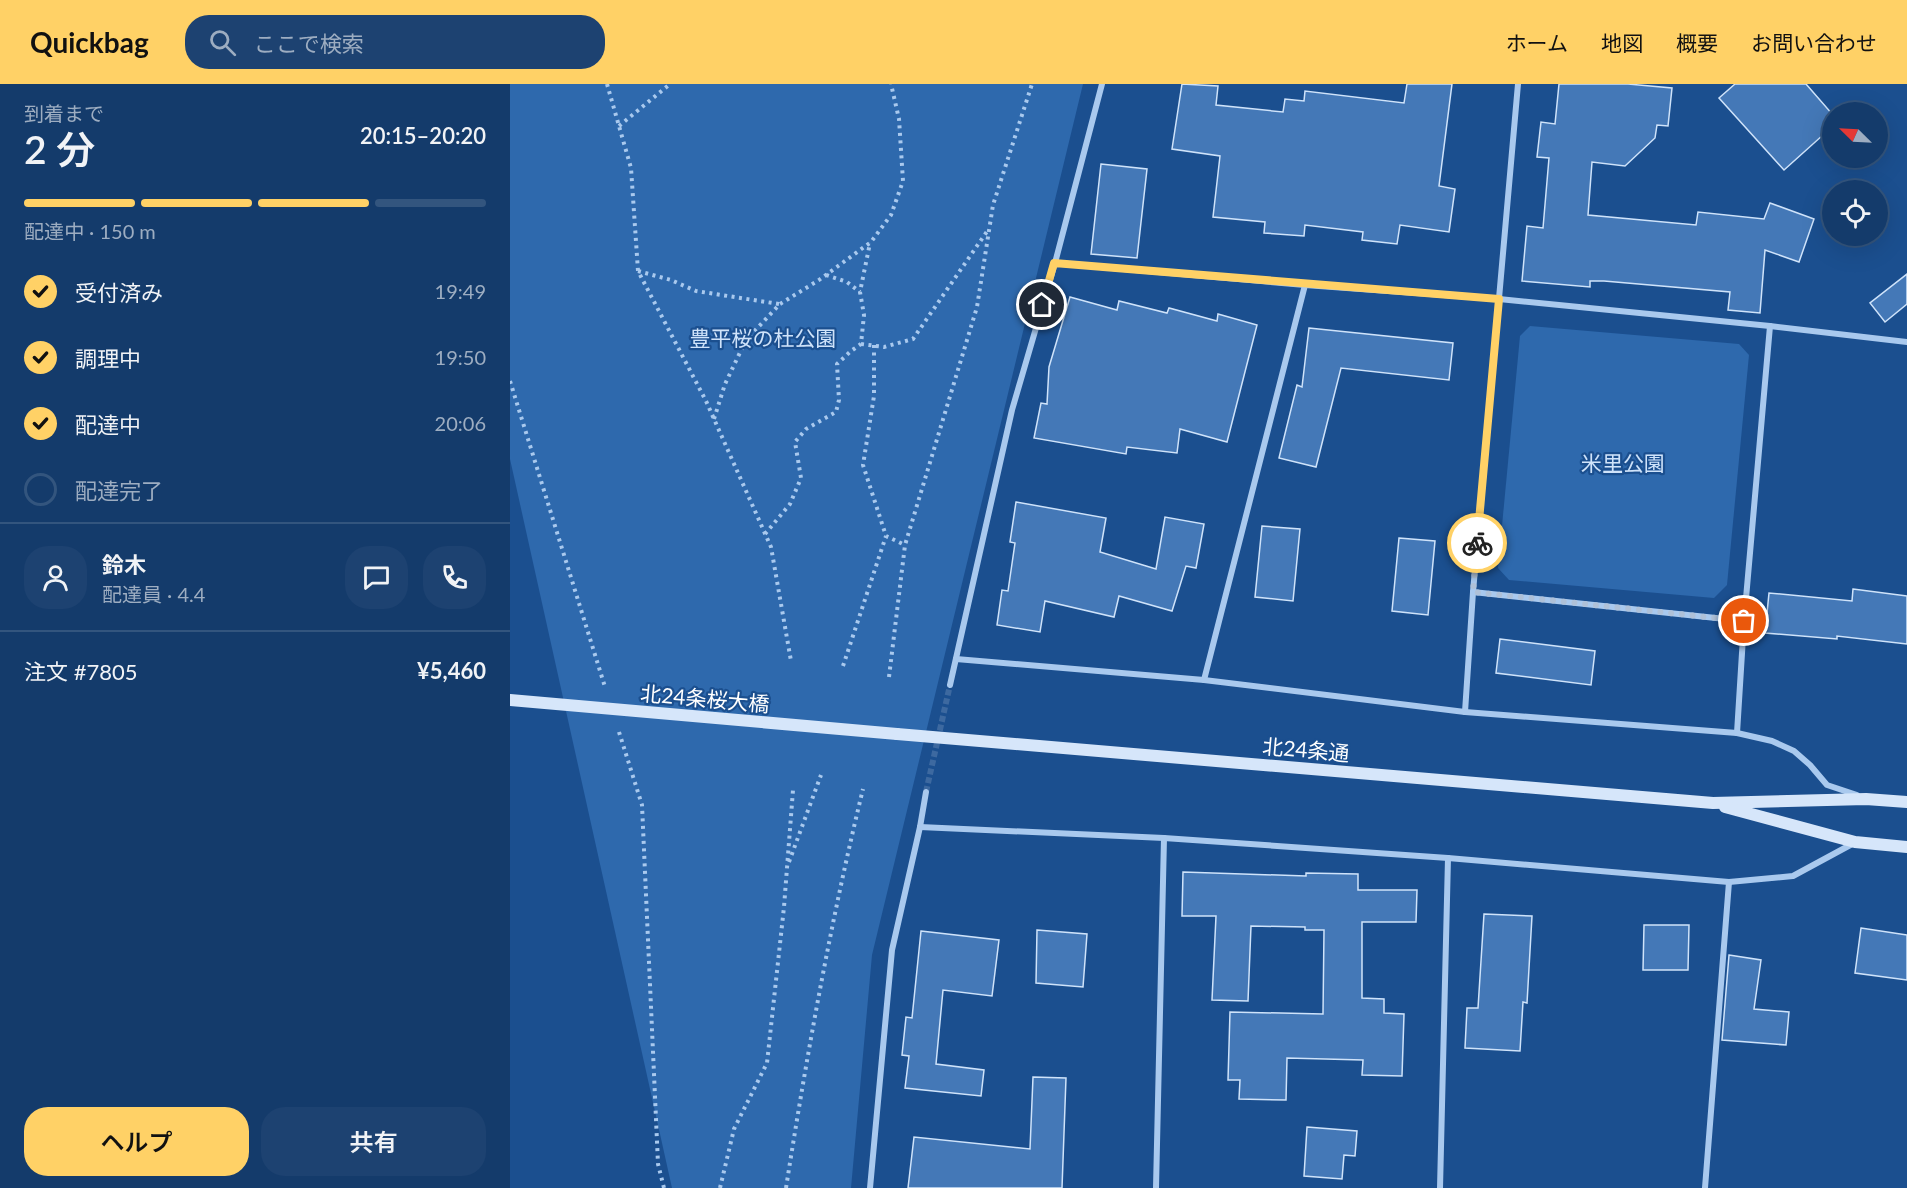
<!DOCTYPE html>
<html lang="ja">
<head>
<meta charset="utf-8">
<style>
  body { margin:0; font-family:Lato,"Noto Sans JP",sans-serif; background:#1d4271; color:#f1f3f6; height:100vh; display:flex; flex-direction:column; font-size:22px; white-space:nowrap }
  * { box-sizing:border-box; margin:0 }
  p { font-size:20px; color:#9dadc1 }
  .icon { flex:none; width:33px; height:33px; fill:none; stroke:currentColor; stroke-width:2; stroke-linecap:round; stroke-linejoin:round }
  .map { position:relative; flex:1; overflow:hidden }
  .panel { display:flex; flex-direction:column; background:#143b6b; width:510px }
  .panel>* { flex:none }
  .needle { width:39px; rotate:294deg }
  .controls { position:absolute; left:1312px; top:18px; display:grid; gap:12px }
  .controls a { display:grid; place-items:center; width:66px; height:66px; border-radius:50%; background:#143b6b; box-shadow:0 6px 24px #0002,0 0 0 2px #33557e; font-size:30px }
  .pin { position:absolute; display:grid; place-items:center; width:51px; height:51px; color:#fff; margin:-26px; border:3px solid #fff; border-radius:50%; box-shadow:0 2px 6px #0007 }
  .courier { position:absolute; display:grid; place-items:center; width:60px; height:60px; margin:-30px; border:4px solid #ffd166; border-radius:50%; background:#fff; color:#222; box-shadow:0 2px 8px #0007 }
  .head em { font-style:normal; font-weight:600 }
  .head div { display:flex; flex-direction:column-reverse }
  .head { display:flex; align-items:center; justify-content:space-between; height:102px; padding:0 24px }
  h1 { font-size:39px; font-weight:600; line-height:45px }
  .bar { display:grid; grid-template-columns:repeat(4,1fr); gap:9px 6px; align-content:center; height:72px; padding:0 24px }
  .bar i { height:8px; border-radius:4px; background:#33557e }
  .bar .active { background:#ffd166 }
  .bar p { grid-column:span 4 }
  .line { display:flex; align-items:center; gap:15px; padding:0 24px; border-top:2px solid #33557e }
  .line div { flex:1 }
  .round { display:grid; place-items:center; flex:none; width:63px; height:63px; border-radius:24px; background:#1d4271 }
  ol { padding:0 24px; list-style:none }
  li { display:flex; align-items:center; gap:18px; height:66px }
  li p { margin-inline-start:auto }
  li .icon { padding:6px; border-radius:50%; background:#ffd166; color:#111; stroke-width:4 }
  li:last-child { color:#9dadc1 }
  li i { width:33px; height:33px; border:3px solid #33557e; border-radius:50% }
  .button { display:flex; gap:12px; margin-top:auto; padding:12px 24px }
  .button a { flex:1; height:69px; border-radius:24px; background:#ffd166; color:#111; font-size:24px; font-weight:600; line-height:69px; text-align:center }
  .button a+a { background:#1d4271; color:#f1f3f6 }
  header { display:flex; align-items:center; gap:36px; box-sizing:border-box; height:84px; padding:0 30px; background:#ffd166; color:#111 }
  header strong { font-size:28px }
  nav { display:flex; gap:33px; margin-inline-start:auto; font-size:21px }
  .search { width:420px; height:54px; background:#1d4271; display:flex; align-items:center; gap:15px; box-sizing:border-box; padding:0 21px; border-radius:24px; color:#9dadc1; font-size:22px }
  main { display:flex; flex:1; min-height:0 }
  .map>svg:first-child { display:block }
  .green { fill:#2e69ad }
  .building { fill:#4478b7; stroke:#cfe3fa; stroke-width:1.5 }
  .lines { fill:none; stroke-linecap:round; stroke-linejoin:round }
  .street-tunnel { stroke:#3d69a0; stroke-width:6; stroke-dasharray:6 3; stroke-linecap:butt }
  .path { stroke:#a9c9ee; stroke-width:4; stroke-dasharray:3 4.5; stroke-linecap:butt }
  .street { stroke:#a9c9ee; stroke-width:6 }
  .secondary { stroke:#d6e6fa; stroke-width:12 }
  .secondary-bridge { stroke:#d6e6fa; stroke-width:12 }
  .done { stroke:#afc1d8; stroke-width:6; stroke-dasharray:0 10.8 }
  .route { stroke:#ffd166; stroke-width:8 }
  .labels { text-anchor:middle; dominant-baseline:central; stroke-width:4.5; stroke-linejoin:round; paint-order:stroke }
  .park-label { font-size:21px; fill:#cfe3fa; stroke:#1b4f8f }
  .street-label { font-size:21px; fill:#fff; stroke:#1b4f8f }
</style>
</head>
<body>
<header>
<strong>Quickbag</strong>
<div class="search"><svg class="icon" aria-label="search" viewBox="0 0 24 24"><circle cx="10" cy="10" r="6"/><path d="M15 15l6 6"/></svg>ここで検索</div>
<nav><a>ホーム</a><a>地図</a><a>概要</a><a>お問い合わせ</a></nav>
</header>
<main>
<section class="panel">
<div class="head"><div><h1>2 分</h1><p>到着まで</p></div><em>20:15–20:20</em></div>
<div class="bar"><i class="active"></i><i class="active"></i><i class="active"></i><i></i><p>配達中 · 150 m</p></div>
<ol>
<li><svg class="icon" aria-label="check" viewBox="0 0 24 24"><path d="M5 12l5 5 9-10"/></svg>受付済み<p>19:49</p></li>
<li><svg class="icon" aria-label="check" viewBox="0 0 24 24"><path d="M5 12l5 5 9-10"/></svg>調理中<p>19:50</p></li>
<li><svg class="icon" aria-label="check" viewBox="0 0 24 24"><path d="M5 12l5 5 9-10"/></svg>配達中<p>20:06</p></li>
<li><i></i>配達完了</li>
</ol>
<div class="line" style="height:108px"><a class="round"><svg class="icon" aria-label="person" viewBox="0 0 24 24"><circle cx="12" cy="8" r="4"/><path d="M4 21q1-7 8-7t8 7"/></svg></a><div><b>鈴木</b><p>配達員 · 4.4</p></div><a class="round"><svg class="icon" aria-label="chat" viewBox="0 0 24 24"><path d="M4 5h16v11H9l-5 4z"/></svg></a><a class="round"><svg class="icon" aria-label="phone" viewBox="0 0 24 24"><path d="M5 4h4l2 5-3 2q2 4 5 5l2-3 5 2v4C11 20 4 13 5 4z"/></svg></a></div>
<div class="line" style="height:78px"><div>注文 #7805</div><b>¥5,460</b></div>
<div class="button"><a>ヘルプ</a><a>共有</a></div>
</section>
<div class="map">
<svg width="1397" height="1104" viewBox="0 0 1397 1104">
  <rect width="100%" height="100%" fill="#1b4f8f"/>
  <!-- green -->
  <g class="green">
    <polygon points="0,0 573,0 362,871 341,1104 162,1104 0,375"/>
    <polygon points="1020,242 1229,260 1239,271 1217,501 1204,514 999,496 988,484 1010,252"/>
  </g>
  <!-- building -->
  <g class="building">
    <polygon points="672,0 708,2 706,21 773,28 775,15 794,17 795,7 894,19 897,0 942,0 929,102 945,105 939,148 890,141 887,160 852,156 853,148 795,141 794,152 754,149 755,138 703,133 710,72 662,65"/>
    <polygon points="1049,0 1118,0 1162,4 1158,42 1147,41 1145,54 1115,82 1082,78 1078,131 1186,141 1188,128 1254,135 1260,119 1304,135 1289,178 1255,166 1250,229 1218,226 1220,208 1094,197 1080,197 1080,203 1012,197 1017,142 1033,144 1039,74 1027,73 1031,38 1045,40"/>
    <polygon points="1225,0 1296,0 1323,31 1323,42 1274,86 1209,14"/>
    <polygon points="591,80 637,85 627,174 581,170"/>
    <polygon points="1397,190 1397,220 1375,238 1360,219"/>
    <polygon points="560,213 607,226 609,217 657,229 659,224 707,237 708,230 747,241 717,358 670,345 667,369 617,363 616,370 524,354 531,319 537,320 539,283"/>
    <polygon points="799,244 943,259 939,296 831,284 806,383 769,374 787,301 792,303"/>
    <polygon points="506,418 596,434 590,468 646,485 655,433 694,440 686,484 676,482 662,527 609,512 604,533 535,517 530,548 487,541 492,506 498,507 505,459 500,458"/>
    <polygon points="752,442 790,445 783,517 745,513"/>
    <polygon points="889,454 925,457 918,531 882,527"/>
    <polygon points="1343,505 1397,512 1397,560 1327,552 1327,555 1255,549 1259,509 1342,517"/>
    <polygon points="990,555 1085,567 1081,601 986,589"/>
    <polygon points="673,788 796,792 796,789 848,790 848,806 907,806 906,838 852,838 852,914 874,915 874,929 894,930 892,992 852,991 853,976 777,974 776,1016 729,1015 730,996 718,996 720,928 813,930 814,846 795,846 795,843 741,842 738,917 702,916 706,832 672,832"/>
    <polygon points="974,830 1022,832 1017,919 1013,918 1010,967 955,964 957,924 968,924"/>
    <polygon points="1134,841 1179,841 1178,886 1133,886"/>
    <polygon points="1351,844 1397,851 1397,896 1345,889"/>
    <polygon points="527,846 577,850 573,903 526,899"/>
    <polygon points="411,847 489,856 482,912 433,906 426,980 474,986 471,1012 395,1004 399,972 392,971 396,933 402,934"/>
    <polygon points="1219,871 1251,876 1244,925 1279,928 1276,961 1212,956"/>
    <polygon points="523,993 556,994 552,1104 398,1104 404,1053 520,1065"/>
    <polygon points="797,1043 847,1047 845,1072 834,1071 832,1095 794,1092"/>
  </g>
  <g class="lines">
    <!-- street-tunnel -->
    <polyline class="street-tunnel" points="416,708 440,601"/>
    <!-- path -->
    <g class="path">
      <polyline points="97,0 121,84 128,187 196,317 261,463 281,577"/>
      <polyline points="109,42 160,0"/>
      <polyline points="128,187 161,196 186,207 269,220"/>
      <polyline points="316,191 337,198 350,208"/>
      <polyline points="351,260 374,263 403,255 478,146"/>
      <polyline points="364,261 364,312 353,381 376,452 395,461"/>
      <polyline points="0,297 95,603"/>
      <polyline points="204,335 215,300 236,256 270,220 309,196 361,158 381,131 393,97 389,35 381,0"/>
      <polyline points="255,450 280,420 291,394 285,358 296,345 326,328 329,316 327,280 341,267 351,260 354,231 350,208 360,159"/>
      <polyline points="333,582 376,452"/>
      <polyline points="379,593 395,461 467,223 483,121 522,0"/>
      <polyline points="109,648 132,721 148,1080 154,1104"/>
      <polyline points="279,778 311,691"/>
      <polyline points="210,1104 224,1045 257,979 274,823 283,706"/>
      <path d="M276,1104C297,970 321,836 353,705"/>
    </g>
    <!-- street -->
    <g class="street">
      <polyline points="545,179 795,201 989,215 1260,242 1397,258"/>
      <polyline points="963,508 1234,537"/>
      <polyline points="446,575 694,596 955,628 1227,649 1262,657 1284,667 1300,681 1317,701 1347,711"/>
      <polyline points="694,596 795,201"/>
      <polyline points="440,601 502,326 545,179 592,0"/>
      <polyline points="955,628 963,508 1008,0"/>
      <polyline points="1227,649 1234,537 1260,242"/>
      <polyline points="410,743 654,754 938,774 1219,798 1283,792 1344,759"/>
      <polyline points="360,1104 382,866 410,743 416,708"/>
      <polyline points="646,1104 654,754"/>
      <polyline points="930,1104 938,774"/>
      <polyline points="1195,1104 1219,798"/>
    </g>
    <!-- secondary -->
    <g class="secondary">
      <polyline points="387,650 1203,719 1356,715 1397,718"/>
      <polyline points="1215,723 1345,758 1397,763"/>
    </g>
    <!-- secondary-bridge -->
    <polyline class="secondary-bridge" points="0,616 387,650"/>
  </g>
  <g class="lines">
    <!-- done -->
    <polyline class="done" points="967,459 963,508 1234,537"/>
    <!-- route -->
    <polyline class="route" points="532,221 544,179 989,215 967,459"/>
  </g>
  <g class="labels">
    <!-- park labels -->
    <g class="park-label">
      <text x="253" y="253">豊平桜の杜公園</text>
      <text x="1113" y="378">米里公園</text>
    </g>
    <!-- street labels -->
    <g class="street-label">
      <text transform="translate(195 614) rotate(5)">北24条桜大橋</text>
      <text transform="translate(796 665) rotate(5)">北24条通</text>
    </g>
  </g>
</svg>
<div class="controls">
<a><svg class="needle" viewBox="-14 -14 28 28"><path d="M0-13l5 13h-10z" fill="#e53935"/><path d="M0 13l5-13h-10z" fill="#9dadc1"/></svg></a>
<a><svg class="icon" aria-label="locate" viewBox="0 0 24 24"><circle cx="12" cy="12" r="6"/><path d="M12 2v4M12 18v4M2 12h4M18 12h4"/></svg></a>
</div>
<div class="pin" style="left:1234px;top:537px;background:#ea580c"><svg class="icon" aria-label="bag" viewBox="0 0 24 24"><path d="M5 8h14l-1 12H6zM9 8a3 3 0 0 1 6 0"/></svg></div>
<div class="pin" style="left:532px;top:221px;background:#1f2937"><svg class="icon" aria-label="home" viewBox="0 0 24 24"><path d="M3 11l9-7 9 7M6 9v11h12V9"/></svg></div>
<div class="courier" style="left:967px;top:459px"><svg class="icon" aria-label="bike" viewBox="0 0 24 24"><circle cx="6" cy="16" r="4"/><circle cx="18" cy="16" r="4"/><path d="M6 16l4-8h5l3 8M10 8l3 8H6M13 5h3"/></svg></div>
</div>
</main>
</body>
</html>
